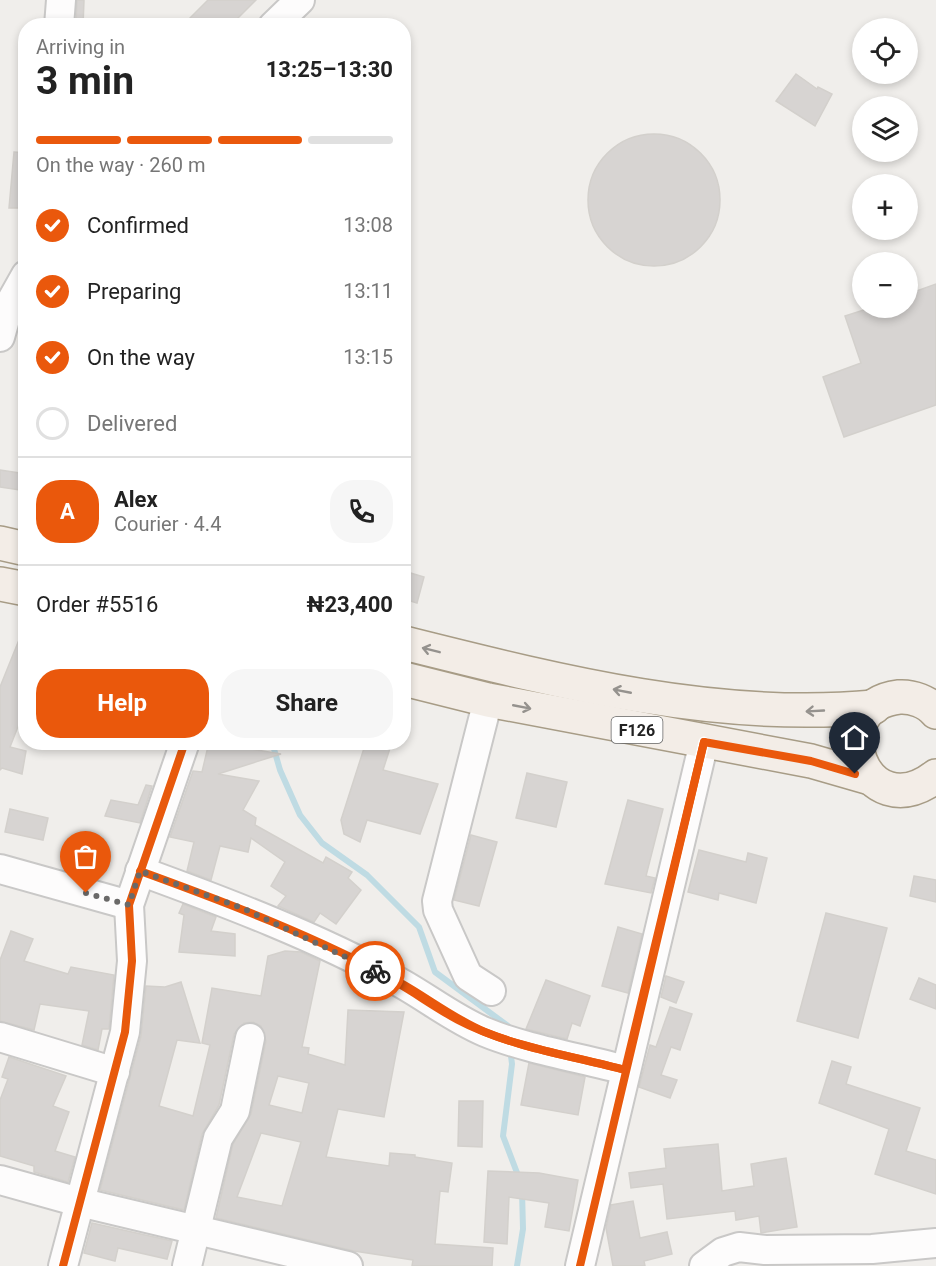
<!DOCTYPE html>
<html lang="en">
<head>
<meta charset="utf-8">
<style>
  body { margin:0; font-family:Roboto,sans-serif; background:#f6f6f6; color:#222; height:100vh; display:flex; flex-direction:column; font-size:22px; white-space:nowrap }
  * { box-sizing:border-box; margin:0 }
  p { font-size:20px; color:#767676 }
  .icon { flex:none; width:33px; height:33px; fill:none; stroke:currentColor; stroke-width:2; stroke-linecap:round; stroke-linejoin:round }
  .map { position:relative; flex:1; overflow:hidden }
  .details { position:absolute; left:18px; top:18px; width:393px; height:732px; display:flex; flex-direction:column; background:#fff; border-radius:24px; box-shadow:0 3px 9px #0003 }
  .details>* { flex:none }
  .fabs { position:absolute; left:852px; top:18px; display:grid; gap:12px }
  .fabs a { display:grid; place-items:center; width:66px; height:66px; border-radius:50%; background:#fff; box-shadow:0 3px 9px #0003; font-size:30px }
  .pin { position:absolute; display:grid; place-items:center; width:51px; height:51px; color:#fff; margin:-62px -26px; border-radius:50% 50% 50% 0; rotate:-45deg; box-shadow:0 0 6px #0007 }
  .pin .icon { rotate:45deg }
  .courier { position:absolute; display:grid; place-items:center; width:60px; height:60px; margin:-30px; border:4px solid #ea580c; border-radius:50%; background:#fff; color:#222; box-shadow:0 2px 8px #0007 }
  .summary em { font-style:normal; font-weight:700 }
  .summary div { display:flex; flex-direction:column-reverse }
  .summary { display:flex; align-items:center; justify-content:space-between; height:102px; padding:0 18px }
  h1 { font-size:39px; font-weight:700; line-height:45px }
  .bar { display:grid; grid-template-columns:repeat(4,1fr); gap:9px 6px; align-content:center; height:72px; padding:0 18px }
  .bar i { height:8px; border-radius:4px; background:#e0e0e0 }
  .bar .selected { background:#ea580c }
  .bar p { grid-column:span 4 }
  .line { display:flex; align-items:center; gap:15px; padding:0 18px; border-top:2px solid #e0e0e0 }
  .line div { flex:1 }
  .round { display:grid; place-items:center; flex:none; width:63px; height:63px; border-radius:24px; background:#f6f6f6 }
  ol { padding:0 18px; list-style:none }
  li { display:flex; align-items:center; gap:18px; height:66px }
  li p { margin-inline-start:auto }
  li .icon { padding:6px; border-radius:50%; background:#ea580c; color:#fff; stroke-width:4 }
  li:last-child { color:#767676 }
  li i { width:33px; height:33px; border:3px solid #e0e0e0; border-radius:50% }
  .button { display:flex; gap:12px; margin-top:auto; padding:12px 18px }
  .button a { flex:1; height:69px; border-radius:24px; background:#ea580c; color:#fff; font-size:24px; font-weight:700; line-height:69px; text-align:center }
  .button a+a { background:#f6f6f6; color:#222 }
  .map>svg:first-child { display:block }
  .lines { fill:none; stroke-linecap:round; stroke-linejoin:round }
  .stream { stroke:#bfdbe3; stroke-width:6 }
  .building { fill:#d7d4d2; stroke:#d3d0cc; stroke-width:1.5; fill-rule:evenodd }
  .minor-casing { stroke:#c9c8c7; stroke-width:32 }
  .major-casing { stroke:#a79c86; stroke-width:36 }
  .minor { stroke:#fdfcfc; stroke-width:28 }
  .major { stroke:#f3ede7; stroke-width:33 }
  .cycleway-casing { stroke:#fff; stroke-width:11 }
  .cycleway { stroke:#e8590c; stroke-width:8 }
  .oneway { stroke:#95928e }
  .done { stroke:#6a6968; stroke-width:6; stroke-dasharray:0 10.8 }
  .route { stroke:#ea580c; stroke-width:8 }
  .labels { text-anchor:middle; dominant-baseline:central; stroke-width:4.5; stroke-linejoin:round; paint-order:stroke }
  .shield { fill:#fff; stroke:#646464; stroke-width:1.5 }
  .shield-label { font-size:16px; font-weight:bold; fill:#222 }
</style>
</head>
<body>
<div class="map">
<svg width="936" height="1266" viewBox="0 0 936 1266">
  <rect width="100%" height="100%" fill="#f0eeeb"/>
  <g class="lines">
    <!-- stream -->
    <g class="stream">
      <polyline points="272,742 280,770 300,815 322,843 367,875 419,927 435,972 508,1026 508,1032"/>
      <polyline points="510,1048 512,1064 503,1136 519,1178"/>
      <polyline points="517,1266 523,1229 522,1191"/>
    </g>
  </g>
  <!-- building -->
  <g class="building">
    <polygon points="77,0 84,0 83,26 76,26"/>
    <polygon points="208,0 256,0 230,26 182,26"/>
    <polygon points="796,74 817,89 818,87 832,94 815,126 776,101"/>
    <circle cx="654" cy="200" r="66"/>
    <polygon points="14,152 26,153 26,208 9,208"/>
    <polygon points="936,284 936,405 844,437 823,377 861,363 845,316 870,308 908,308 908,294"/>
    <polygon points="0,470 26,474 26,491 0,487"/>
    <polygon points="404,571 424,577 417,603 404,599"/>
    <polygon points="25,625 26,706 10,747 26,751 22,774 2,768 0,770 0,687"/>
    <polygon points="209,742 281,754 218,774 259,781 243,810 256,818 255,825 323,863 326,857 352,872 348,878 361,890 336,924 320,913 314,922 278,906 286,896 271,886 285,862 251,838 248,852 220,846 211,880 187,871 194,842 170,837 193,771 202,772"/>
    <polygon points="366,742 392,742 383,770 438,784 420,834 367,820 360,842 344,834 341,820"/>
    <polygon points="527,773 567,782 556,827 516,818"/>
    <polygon points="146,785 152,786 140,823 105,816 111,800 138,805"/>
    <polygon points="628,800 663,809 646,876 655,878 651,893 605,884"/>
    <polygon points="10,809 48,818 43,840 5,832"/>
    <polygon points="471,835 497,842 479,906 454,900"/>
    <polygon points="699,850 746,862 748,853 767,858 756,903 719,893 718,900 688,892"/>
    <polygon points="914,876 936,880 936,902 910,896"/>
    <polygon points="183,904 216,917 211,931 235,934 235,956 179,952 184,915 179,913"/>
    <polygon points="826,913 887,928 858,1038 797,1021"/>
    <polygon points="618,927 642,934 628,993 602,986"/>
    <polygon points="11,931 33,939 24,961 68,974 71,967 114,975 109,1029 102,1029 98,1050 82,1045 89,1011 40,1004 34,1030 0,1021 0,960"/>
    <path d="M285,951L301,952L320,961L302,1047L309,1048L308,1054L345,1065L348,1010L404,1012L384,1117L338,1109L326,1157L389,1166L390,1153L415,1155V1157L452,1163L448,1192L440,1191L435,1244L493,1248L492,1266H412L413,1260L354,1251L216,1218L233,1144L251,1114L266,1041L261,1026L253,1022L244,1023L234,1034L219,1105L202,1134L184,1210L100,1190L141,1036L146,986L165,987L181,982L200,1043L177,1040L159,1106L193,1116L210,1045L202,1043L212,988L261,996L268,956ZM278,1076L309,1083L302,1113L269,1105ZM261,1133L301,1142L282,1206L237,1197Z"/>
    <polygon points="666,976 684,982 676,1003 661,997"/>
    <polygon points="919,978 936,985 936,1009 910,999"/>
    <polygon points="546,980 590,996 580,1026 572,1023 567,1039 526,1029"/>
    <polygon points="670,1007 692,1014 680,1050 671,1047 661,1075 677,1080 670,1098 639,1087 650,1045 656,1047"/>
    <polygon points="9,1057 66,1076 53,1106 69,1112 55,1151 75,1157 68,1182 34,1172 34,1166 0,1156 0,1100 8,1079 2,1077"/>
    <polygon points="832,1061 851,1067 846,1084 920,1108 906,1151 936,1160 936,1194 875,1174 889,1129 819,1103"/>
    <polygon points="529,1063 585,1077 578,1115 521,1105"/>
    <polygon points="459,1101 483,1101 482,1147 458,1146"/>
    <polygon points="718,1144 722,1191 754,1186 751,1164 786,1158 797,1227 761,1233 759,1216 736,1220 735,1211 667,1219 663,1184 631,1188 629,1173 666,1168 664,1149"/>
    <polygon points="488,1171 539,1173 578,1180 569,1231 545,1227 549,1203 509,1197 507,1244 484,1242"/>
    <polygon points="633,1201 640,1238 667,1232 672,1254 644,1261 645,1266 613,1266 606,1228 611,1205"/>
    <polygon points="92,1223 172,1241 167,1259 118,1248 115,1261 84,1253"/>
  </g>
  <g class="lines">
    <defs>
      <g id="minor">
        <polyline points="59,26 61,0"/>
        <polyline points="273,26 300,0"/>
        <polyline points="0,337 9,305 26,275"/>
        <polyline points="488,700 437,901 438,910 468,976 491,991"/>
        <polyline points="0,869 129,905"/>
        <path d="M140,871C228,903 317,937 399,982C428,998 454,1019 485,1032C526,1049 581,1058 625,1070"/>
        <polyline points="0,1037 115,1072"/>
        <polyline points="0,1180 79,1202 348,1266"/>
        <polyline points="63,1266 125,1032 132,961 129,905 185,742"/>
        <polyline points="187,1266 218,1138 235,1111 250,1038"/>
        <polyline points="580,1266 704,742"/>
        <polyline points="704,1266 723,1252 739,1247 765,1250 872,1249 936,1243"/>
      </g>
      <g id="major">
        <polyline points="0,543 26,549"/>
        <polyline points="0,584 26,589"/>
        <path d="M404,643C556,681 716,722 874,707"/>
        <polyline points="404,679 488,700 811,761 870,778"/>
        <path d="M936,712C928,702 912,696 899,697C820,706 863,832 936,776"/>
      </g>
    </defs>
    <!-- minor casing -->
    <use href="#minor" class="minor-casing"/>
    <!-- major casing -->
    <use href="#major" class="major-casing"/>
    <!-- minor -->
    <use href="#minor" class="minor"/>
    <!-- major -->
    <use href="#major" class="major"/>
    <defs>
      <g id="cycleway">
        <path d="M140,871C228,903 317,937 399,982C428,998 454,1019 485,1032C526,1049 581,1058 625,1070"/>
        <polyline points="63,1266 125,1032 132,961 129,905 185,742"/>
        <polyline points="580,1266 704,742"/>
      </g>
    </defs>
    <!-- cycleway casing -->
    <use href="#cycleway" class="cycleway-casing"/>
    <!-- cycleway -->
    <use href="#cycleway" class="cycleway"/>
  </g>
  <!-- one-way arrows -->
  <defs><path id="oneway-shaft" d="M-6 0H5M1.5-3L5.5 0L1.5 3" fill="none" stroke-width="1.6" stroke-linecap="round" stroke-linejoin="round" transform="scale(1.5)"/></defs>
  <g class="oneway">
    <use href="#oneway-shaft" transform="translate(431 650) rotate(-166)"/>
    <use href="#oneway-shaft" transform="translate(622 691) rotate(-169)"/>
    <use href="#oneway-shaft" transform="translate(522 707) rotate(11)"/>
    <use href="#oneway-shaft" transform="translate(815 711) rotate(177)"/>
  </g>
  <g class="lines">
    <!-- done -->
    <polyline class="done" points="86,893 129,905 140,871 242,908 375,971"/>
    <!-- route -->
    <path class="route" d="M375,971C405,985 430,1005 458,1020C507,1046 572,1056 625,1070L704,742L811,761L855,774"/>
  </g>
  <g class="labels">
    <!-- shield labels -->
    <rect class="shield" x="611.5" y="717" width="51" height="26" rx="4.5"/>
    <g class="shield-label">
      <text x="637" y="730">F126</text>
    </g>
  </g>
</svg>
<div class="fabs">
<a><svg class="icon" aria-label="locate" viewBox="0 0 24 24"><circle cx="12" cy="12" r="6"/><path d="M12 2v4M12 18v4M2 12h4M18 12h4"/></svg></a>
<a><svg class="icon" aria-label="layers" viewBox="0 0 24 24"><path d="M12 4l9 5-9 5-9-5zM3 14l9 5 9-5"/></svg></a>
<a>+</a>
<a>−</a>
</div>
<div class="pin" style="left:86px;top:893px;background:#ea580c"><svg class="icon" aria-label="bag" viewBox="0 0 24 24"><path d="M5 8h14l-1 12H6zM9 8a3 3 0 0 1 6 0"/></svg></div>
<div class="pin" style="left:855px;top:774px;background:#1f2937"><svg class="icon" aria-label="home" viewBox="0 0 24 24"><path d="M3 11l9-7 9 7M6 9v11h12V9"/></svg></div>
<div class="courier" style="left:375px;top:971px"><svg class="icon" aria-label="bike" viewBox="0 0 24 24"><circle cx="6" cy="16" r="4"/><circle cx="18" cy="16" r="4"/><path d="M6 16l4-8h5l3 8M10 8l3 8H6M13 5h3"/></svg></div>
<section class="details">
<div class="summary"><div><h1>3 min</h1><p>Arriving in</p></div><em>13:25–13:30</em></div>
<div class="bar"><i class="selected"></i><i class="selected"></i><i class="selected"></i><i></i><p>On the way · 260 m</p></div>
<ol>
<li><svg class="icon" aria-label="check" viewBox="0 0 24 24"><path d="M5 12l5 5 9-10"/></svg>Confirmed<p>13:08</p></li>
<li><svg class="icon" aria-label="check" viewBox="0 0 24 24"><path d="M5 12l5 5 9-10"/></svg>Preparing<p>13:11</p></li>
<li><svg class="icon" aria-label="check" viewBox="0 0 24 24"><path d="M5 12l5 5 9-10"/></svg>On the way<p>13:15</p></li>
<li><i></i>Delivered</li>
</ol>
<div class="line" style="height:108px"><b class="round" style="background:#ea580c;color:#fff">A</b><div><b>Alex</b><p>Courier · 4.4</p></div><a class="round"><svg class="icon" aria-label="phone" viewBox="0 0 24 24"><path d="M5 4h4l2 5-3 2q2 4 5 5l2-3 5 2v4C11 20 4 13 5 4z"/></svg></a></div>
<div class="line" style="height:78px"><div>Order #5516</div><b>₦23,400</b></div>
<div class="button"><a>Help</a><a>Share</a></div>
</section>
</div>
</body>
</html>
